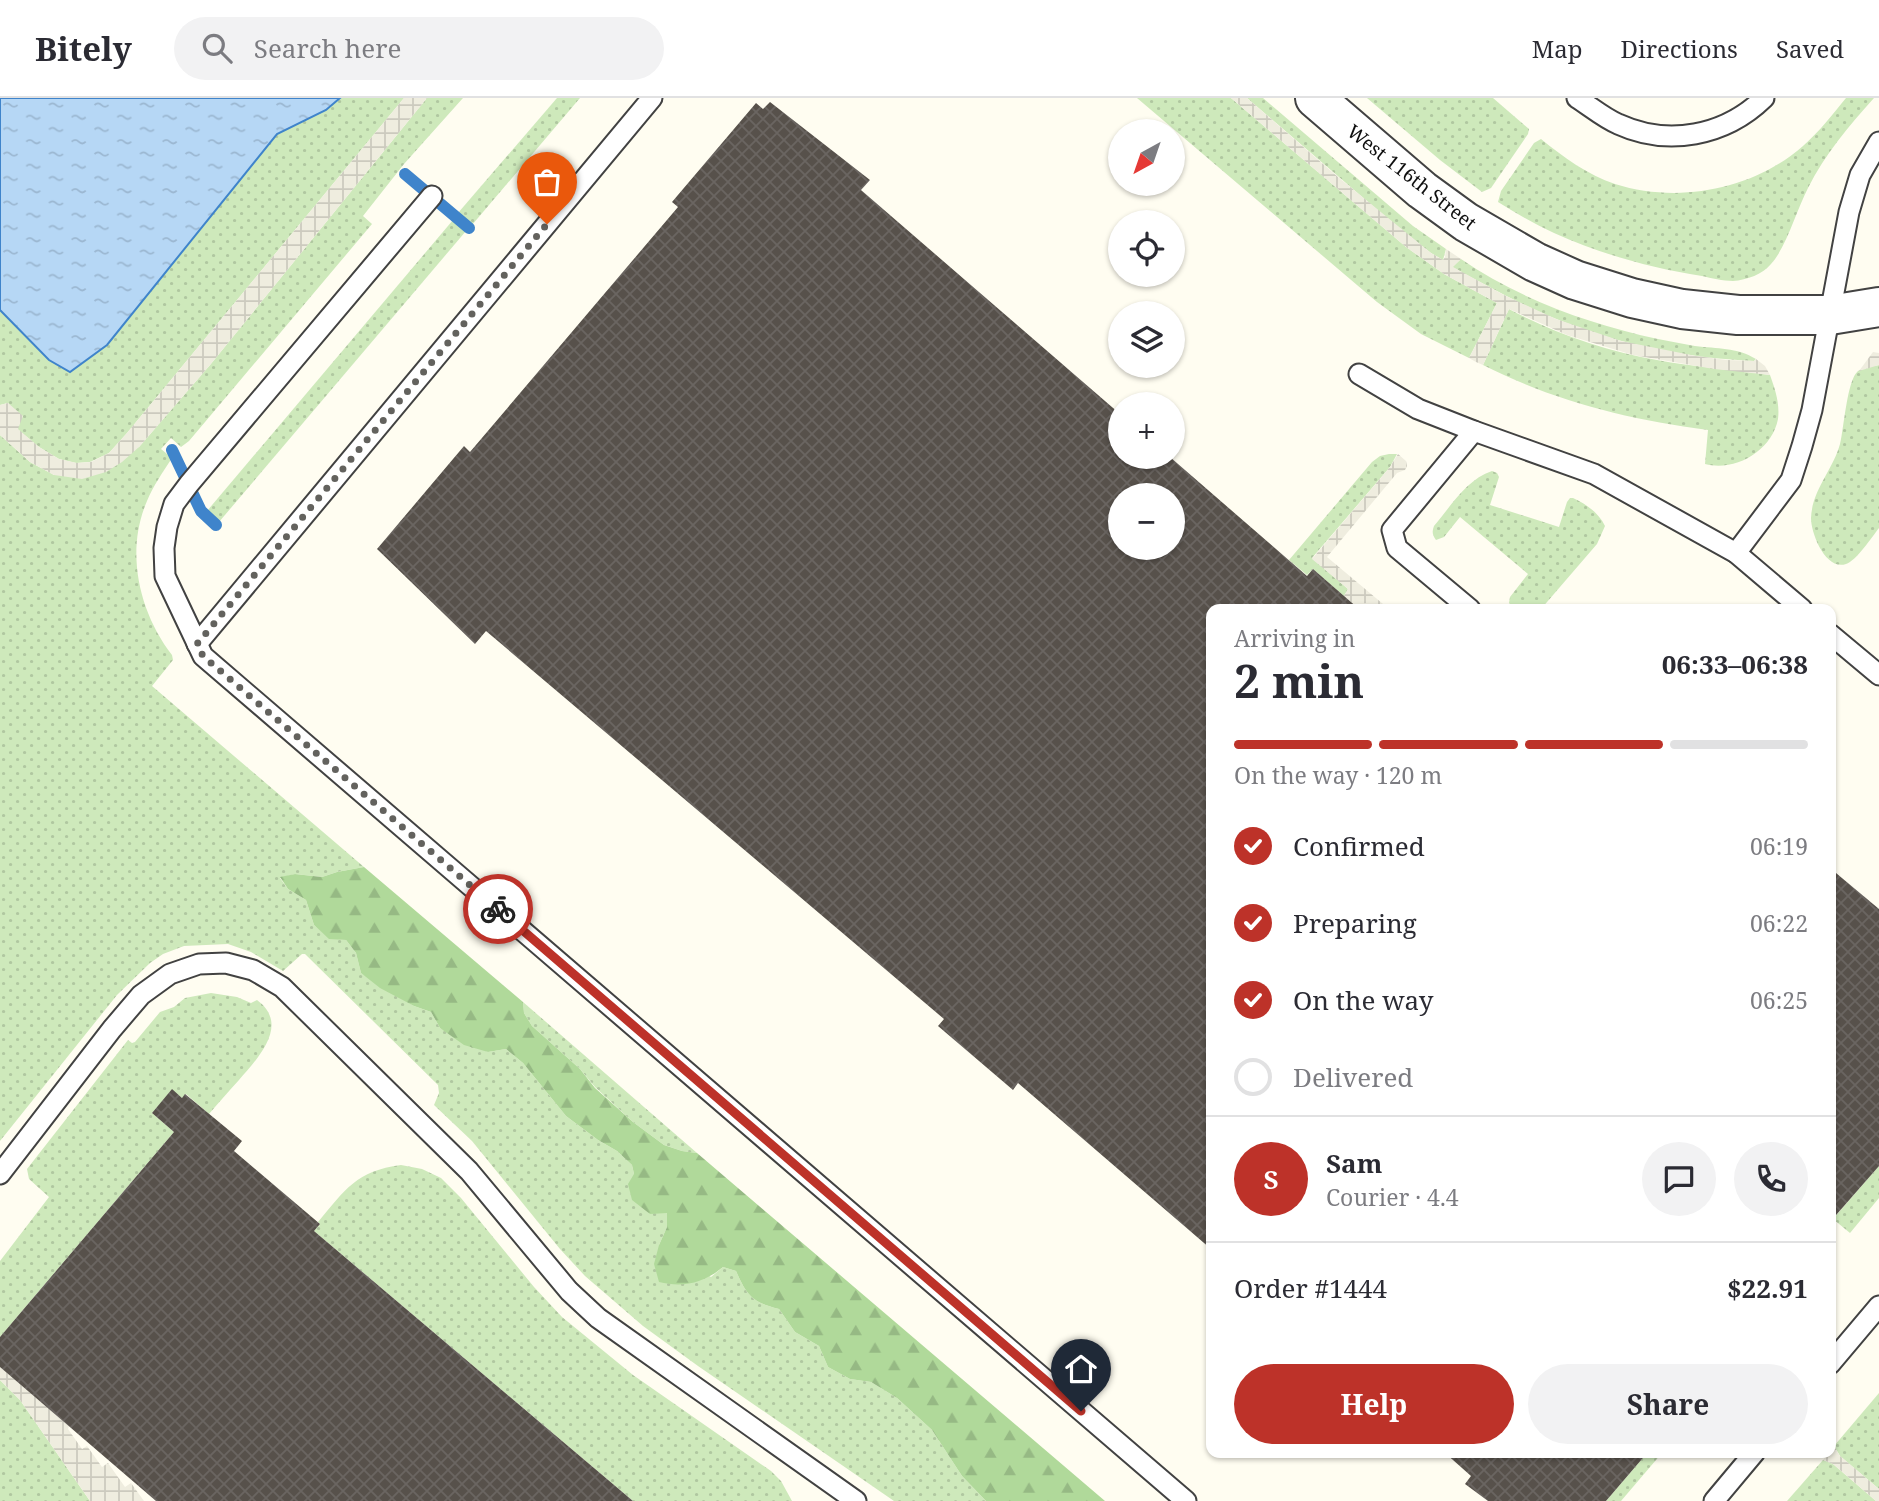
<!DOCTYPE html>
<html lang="en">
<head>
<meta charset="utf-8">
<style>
  body { margin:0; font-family:"Noto Serif",serif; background:#f2f2f3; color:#2b2b33; height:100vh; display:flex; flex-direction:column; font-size:26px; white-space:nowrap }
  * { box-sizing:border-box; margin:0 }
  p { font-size:23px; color:#7c7c81 }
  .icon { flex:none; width:38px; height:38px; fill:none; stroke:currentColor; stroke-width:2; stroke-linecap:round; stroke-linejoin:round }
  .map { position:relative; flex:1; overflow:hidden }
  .drawer { position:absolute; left:1206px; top:506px; width:630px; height:854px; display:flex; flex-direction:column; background:#fff; border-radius:14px; box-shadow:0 2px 5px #0004 }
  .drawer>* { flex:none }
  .needle { width:46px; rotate:220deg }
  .fabs { position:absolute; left:1108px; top:21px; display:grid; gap:14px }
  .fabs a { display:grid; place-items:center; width:77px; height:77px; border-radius:50%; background:#fff; box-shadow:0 2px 5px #0004; font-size:35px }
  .pin { position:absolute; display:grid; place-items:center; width:60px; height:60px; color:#fff; margin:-72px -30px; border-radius:50% 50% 50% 0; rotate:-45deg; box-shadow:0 0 7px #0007 }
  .pin .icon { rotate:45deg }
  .courier { position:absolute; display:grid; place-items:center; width:70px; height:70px; margin:-35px; border:5px solid #bd3229; border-radius:50%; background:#fff; color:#222; box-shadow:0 2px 9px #0007 }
  .overview em { font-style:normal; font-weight:700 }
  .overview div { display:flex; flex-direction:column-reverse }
  .overview { display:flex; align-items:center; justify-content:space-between; height:119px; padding:0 28px }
  h1 { font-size:46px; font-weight:700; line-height:52px }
  .bar { display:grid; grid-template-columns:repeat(4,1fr); gap:10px 7px; align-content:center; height:84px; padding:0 28px }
  .bar i { height:9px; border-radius:5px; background:#e1e1e2 }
  .bar .active { background:#bd3229 }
  .bar p { grid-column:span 4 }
  .line { display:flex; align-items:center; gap:18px; padding:0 28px; border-top:2px solid #e1e1e2 }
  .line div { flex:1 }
  .round { display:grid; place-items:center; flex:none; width:74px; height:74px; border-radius:37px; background:#f2f2f3 }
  ol { padding:0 28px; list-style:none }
  li { display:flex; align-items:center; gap:21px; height:77px }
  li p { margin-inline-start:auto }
  li .icon { padding:7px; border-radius:50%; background:#bd3229; color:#fff; stroke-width:4 }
  li:last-child { color:#7c7c81 }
  li i { width:38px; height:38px; border:4px solid #e1e1e2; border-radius:50% }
  .button { display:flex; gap:14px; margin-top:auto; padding:14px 28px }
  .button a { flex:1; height:80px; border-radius:42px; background:#bd3229; color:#fff; font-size:28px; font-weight:700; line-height:80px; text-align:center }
  .button a+a { background:#f2f2f3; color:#2b2b33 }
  header { display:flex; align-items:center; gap:42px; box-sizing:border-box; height:98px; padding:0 35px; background:#fff; border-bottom:2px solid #e1e1e2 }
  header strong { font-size:33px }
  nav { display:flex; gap:38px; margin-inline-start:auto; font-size:24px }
  .search { width:490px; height:63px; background:#f2f2f3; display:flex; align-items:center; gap:18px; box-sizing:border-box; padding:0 24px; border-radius:38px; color:#7c7c81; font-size:26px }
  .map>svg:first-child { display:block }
  .grass { fill:url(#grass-dots) }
  .forest { fill:url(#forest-firs) }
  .plaza { fill:url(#plaza-grid) }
  .water { fill:url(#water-ripples); stroke:#3f84cb; stroke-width:2 }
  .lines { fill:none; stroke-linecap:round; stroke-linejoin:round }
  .stream { stroke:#3f84cb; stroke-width:12 }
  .building { fill:url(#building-cross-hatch); fill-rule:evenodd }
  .lane-casing { stroke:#424242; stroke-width:23 }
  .street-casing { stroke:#424242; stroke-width:42 }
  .lane { stroke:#fff; stroke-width:19 }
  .street { stroke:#fff; stroke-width:38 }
  .done { stroke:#63625e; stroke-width:7; stroke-dasharray:0 12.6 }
  .route { stroke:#bd3229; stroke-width:9 }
  .labels { text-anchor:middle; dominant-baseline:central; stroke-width:7; stroke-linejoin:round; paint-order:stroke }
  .street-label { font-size:19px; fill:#0f0f0f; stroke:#fff }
</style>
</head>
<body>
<header>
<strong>Bitely</strong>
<div class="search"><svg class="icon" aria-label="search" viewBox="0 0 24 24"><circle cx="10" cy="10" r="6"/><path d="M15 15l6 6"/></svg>Search here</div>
<nav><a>Map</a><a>Directions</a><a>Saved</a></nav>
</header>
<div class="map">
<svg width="1879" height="1403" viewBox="0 0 1879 1403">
  <defs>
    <pattern id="grass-dots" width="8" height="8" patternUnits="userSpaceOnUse" patternTransform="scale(1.75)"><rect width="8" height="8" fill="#cee9bb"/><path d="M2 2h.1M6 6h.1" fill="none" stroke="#b0c7a0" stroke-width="1.8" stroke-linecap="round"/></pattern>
    <pattern id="forest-firs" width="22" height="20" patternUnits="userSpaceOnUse" patternTransform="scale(1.75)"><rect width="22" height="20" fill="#b0d99a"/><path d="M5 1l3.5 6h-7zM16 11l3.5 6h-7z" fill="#96b984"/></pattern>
    <pattern id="plaza-grid" width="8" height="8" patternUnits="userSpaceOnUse" patternTransform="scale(1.75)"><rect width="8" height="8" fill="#efeddf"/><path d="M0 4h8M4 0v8" fill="none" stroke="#cccabe"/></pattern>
    <pattern id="water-ripples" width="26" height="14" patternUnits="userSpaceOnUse" patternTransform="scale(1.75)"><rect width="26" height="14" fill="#b6d7f5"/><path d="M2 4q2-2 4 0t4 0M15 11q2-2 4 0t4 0" fill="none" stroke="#9bb7d1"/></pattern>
    <pattern id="building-cross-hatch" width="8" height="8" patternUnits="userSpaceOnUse" patternTransform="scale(1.75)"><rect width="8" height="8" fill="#57514b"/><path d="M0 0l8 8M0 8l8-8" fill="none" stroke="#6a6561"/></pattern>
  </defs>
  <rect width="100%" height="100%" fill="#fffdf1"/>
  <!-- grass -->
  <g class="grass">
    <polygon points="340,0 404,0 127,335 109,355 90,364 76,365 59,361 39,349 17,331 8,305 0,307 0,212 49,262 70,274 107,247 277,36 326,12"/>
    <path d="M427,0H463L404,66L363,118L372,126L189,343L181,349L171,340L161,351L172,360C163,374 153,388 147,403C125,454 139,514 172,557L173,562L152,588L364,769L337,774L322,779L295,776L280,780L288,791L306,802L314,827L329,840L346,842L356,855L361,875L414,908L431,914L440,930L488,954L506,951L523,965L566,1018L598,1042L617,1053L632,1067L634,1076L667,1114V1129L659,1147L711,1179L723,1169L736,1173C747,1198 752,1204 779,1211L795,1234L819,1248L828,1269L850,1281L871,1284L897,1300L932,1332L962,1378L986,1403H894L698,1268L643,1228L585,1178L560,1151L472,1043L434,1007L439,995L438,987L305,856H302L283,873L251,854L228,846L184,848L163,856L150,865L117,897L0,1043V337L30,364L54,377L139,349L210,267Z"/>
    <polygon points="557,0 580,0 472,127 458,115"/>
    <polygon points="1137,0 1231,0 1406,149 1444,176 1497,205 1469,260 1421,236 1377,204"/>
    <polygon points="1247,0 1263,0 1413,128 1446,151 1443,162 1431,155 1389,122"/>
    <polygon points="1367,0 1493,0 1529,31 1528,36 1491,90 1482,94 1440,62"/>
    <path d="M1846,0H1874C1849,28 1825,56 1808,90C1797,111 1786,150 1771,166C1763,176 1747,182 1733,183C1723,183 1711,180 1702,178C1650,170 1601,156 1554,135C1534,126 1516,115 1498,104L1501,93L1534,45L1541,41C1563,59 1588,77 1615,86C1678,106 1753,92 1803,48C1819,34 1833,16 1846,0Z"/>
    <polygon points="453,122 466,133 219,424 207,413"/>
    <path d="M1461,161C1519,201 1589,226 1658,241C1670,243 1682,246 1695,248C1718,251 1736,249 1756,261L1754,263C1686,260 1616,246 1554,220C1519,206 1486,187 1452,169Z"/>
    <path d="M1509,211C1554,235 1606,253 1657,262C1694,269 1732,271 1770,277C1775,291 1780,305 1778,321C1772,353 1735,374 1705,366L1708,332C1627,321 1557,304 1483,267Z"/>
    <path d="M1879,267V430C1872,439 1856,463 1846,466C1826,473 1811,436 1811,420C1812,392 1833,372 1840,346C1844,330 1847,282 1858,273C1863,269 1873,268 1879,267Z"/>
    <polygon points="1389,356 1397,356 1390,369 1312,460 1348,491 1344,498 1313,471 1307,477 1289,462 1372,364 1380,358"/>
    <path d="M1492,373L1497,375L1499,379L1490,407L1559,429L1567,404L1570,400H1573C1586,406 1599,415 1605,428L1597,446L1541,511L1513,510L1509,505L1510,499L1528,476L1460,419L1444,439L1436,442C1432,437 1432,433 1434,428C1451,408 1467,381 1492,373Z"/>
    <path d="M211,895L237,899L251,905L257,902C291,927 257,961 239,982C229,993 219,1004 209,1016L186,996L182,1000L172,992L152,1015L174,1034L0,1239V1163L49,1099L29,1081L27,1071L128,942L132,945L135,944L160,914L174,909L185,900Z"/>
    <polygon points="523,904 697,1055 682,1053 664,1047 633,1024 595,989 580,971 532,928 524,915"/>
    <path d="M401,1067L422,1071L441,1080L461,1100L534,1189L562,1219L633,1277L771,1373L781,1383L792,1403H633L314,1133L320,1126L318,1124C346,1091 356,1073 401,1067Z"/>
    <polygon points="1879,1068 1879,1100 1850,1135 1833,1121"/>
    <polygon points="0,1282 20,1302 90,1403 0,1403"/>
    <polygon points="1879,1295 1879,1391 1840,1358 1834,1348"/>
    <polygon points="1648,1354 1662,1355 1621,1403 1606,1403"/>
    <polygon points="1823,1362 1833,1366 1876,1403 1787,1403"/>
  </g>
  <!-- forest -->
  <path class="forest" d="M364,769L523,904L524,915L532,928L580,971L595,990L633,1024L664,1047L682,1053L697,1055L1105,1403H986L962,1378L932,1332L897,1300L871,1284L850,1281L828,1269L819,1248L795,1234L779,1211C752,1204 747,1198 736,1173L723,1169C704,1185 683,1190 659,1184L654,1166L659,1147L667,1129V1115L650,1116L632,1102L628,1086L634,1076L632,1067L617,1053L598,1042L566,1018L523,965L506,951L488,954L464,947L440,930L431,914L414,908L380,890L361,875L356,855L346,842L329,841L314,827L306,802L288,791L280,779L295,776L322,779L337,774Z"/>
  <!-- plaza -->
  <g class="plaza">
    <polygon points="404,0 427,0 210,267 139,349 122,364 106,374 82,381 54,377 30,364 0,337 0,307 8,305 23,318 18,331 39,349 59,361 77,365 91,364 109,355 127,335"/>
    <polygon points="1231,0 1247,0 1338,79 1431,155 1443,162 1445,159 1446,151 1461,161 1453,169 1504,197 1556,221 1621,243 1696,258 1727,262 1754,263 1756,261 1765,268 1770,277 1714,271 1633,257 1567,237 1509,211 1483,267 1476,264 1469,260 1497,205 1444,176 1406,149"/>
    <polygon points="1873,254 1879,255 1879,267 1859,273"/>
    <polygon points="1398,356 1406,363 1407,368 1405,372 1397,375 1327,459 1389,511 1372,511 1365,505 1359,511 1344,498 1348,491 1312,461 1390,369"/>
    <polygon points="0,1269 69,1328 68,1331 82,1351 87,1348 102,1369 108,1365 125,1389 131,1385 144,1403 90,1403 20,1302 0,1282"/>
    <polygon points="1834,1348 1840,1358 1879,1391 1879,1403 1876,1403 1833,1366 1823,1362"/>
  </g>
  <!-- water -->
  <polygon class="water" points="0,0 340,0 326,12 277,36 107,247 70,274 49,262 0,212"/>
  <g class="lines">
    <!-- stream -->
    <g class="stream">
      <polyline points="405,76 469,130"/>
      <polyline points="172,352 201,413 216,427"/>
    </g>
  </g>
  <!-- building -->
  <g class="building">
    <path d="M770,4L870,82L861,92L1120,316V359H1170L1307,478L1313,471L1359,511H1211V1151L1018,985L1013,992L938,928L944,921L486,533L475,546L377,451L464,348L470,354L678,109L672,104L756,5L763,11ZM1120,397H1172V450H1120Z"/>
    <polygon points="1830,770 1879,811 1879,1068 1830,1124"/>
    <polygon points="172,991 182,1000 185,996 242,1043 234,1053 320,1126 314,1133 633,1403 156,1403 0,1269 0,1239 174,1034 152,1015"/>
    <polygon points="1444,1354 1648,1354 1606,1403 1488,1403 1465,1386 1471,1378"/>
  </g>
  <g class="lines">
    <defs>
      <g id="lane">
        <path d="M1577,0C1591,9 1604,20 1618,26C1668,49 1725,38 1764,0"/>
        <polyline points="432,98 189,386 174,406 167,429 164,450 165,478 203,558 1186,1403"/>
        <polyline points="1359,276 1418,311 1474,333 1594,376 1736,455 1802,511"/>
        <polyline points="1736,455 1791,382 1802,348 1812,312 1849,114 1860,77 1879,44"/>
        <polyline points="1470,511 1397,450 1392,432 1474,333"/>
        <polyline points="1830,536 1879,577"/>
        <polyline points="197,546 652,0"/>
        <polyline points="0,1076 112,931 141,897 170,876 199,866 226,865 253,872 282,889 469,1073 569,1193 598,1220 856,1403"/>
        <polyline points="1830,1266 1879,1208"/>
        <polyline points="1714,1403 1755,1354"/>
      </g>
      <polyline id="street" points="1315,0 1422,92 1466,124 1535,164 1575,182 1632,200 1682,211 1738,217 1830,217 1879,209"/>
    </defs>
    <!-- lane casing -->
    <use href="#lane" class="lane-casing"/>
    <!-- street casing -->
    <use href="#street" class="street-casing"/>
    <!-- lane -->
    <use href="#lane" class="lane"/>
    <!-- street -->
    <use href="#street" class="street"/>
  </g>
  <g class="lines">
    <!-- done -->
    <polyline class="done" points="498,811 203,558 197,546 547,126"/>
    <!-- route -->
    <polyline class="route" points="498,811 1081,1313"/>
  </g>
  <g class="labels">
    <!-- street labels -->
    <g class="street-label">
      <text transform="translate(1412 79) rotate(38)">West 116th Street</text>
    </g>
  </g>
</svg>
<div class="fabs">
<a><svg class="needle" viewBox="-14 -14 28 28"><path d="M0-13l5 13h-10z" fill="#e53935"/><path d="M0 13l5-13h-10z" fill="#7c7c81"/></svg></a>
<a><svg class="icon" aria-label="locate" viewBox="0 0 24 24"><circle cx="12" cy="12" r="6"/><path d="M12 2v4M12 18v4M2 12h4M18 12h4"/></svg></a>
<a><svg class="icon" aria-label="layers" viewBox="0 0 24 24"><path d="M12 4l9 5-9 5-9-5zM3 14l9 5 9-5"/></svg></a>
<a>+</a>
<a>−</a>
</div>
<div class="pin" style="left:547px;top:126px;background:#ea580c"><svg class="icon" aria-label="bag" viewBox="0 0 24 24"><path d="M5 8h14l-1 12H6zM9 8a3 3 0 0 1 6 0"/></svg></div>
<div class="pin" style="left:1081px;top:1313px;background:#1f2937"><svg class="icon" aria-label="home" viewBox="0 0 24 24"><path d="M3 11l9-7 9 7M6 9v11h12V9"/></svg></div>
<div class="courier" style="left:498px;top:811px"><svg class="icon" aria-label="bike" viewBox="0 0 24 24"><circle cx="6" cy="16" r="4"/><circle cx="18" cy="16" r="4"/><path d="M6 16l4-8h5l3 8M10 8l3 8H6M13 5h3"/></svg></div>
<section class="drawer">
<div class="overview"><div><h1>2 min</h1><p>Arriving in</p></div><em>06:33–06:38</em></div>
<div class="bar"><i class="active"></i><i class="active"></i><i class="active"></i><i></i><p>On the way · 120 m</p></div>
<ol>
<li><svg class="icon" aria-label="check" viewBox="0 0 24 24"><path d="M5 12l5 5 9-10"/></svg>Confirmed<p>06:19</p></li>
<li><svg class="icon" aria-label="check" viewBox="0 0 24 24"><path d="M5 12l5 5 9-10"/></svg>Preparing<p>06:22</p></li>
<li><svg class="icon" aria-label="check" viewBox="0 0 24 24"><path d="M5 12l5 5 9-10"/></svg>On the way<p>06:25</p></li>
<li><i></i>Delivered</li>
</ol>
<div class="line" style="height:126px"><b class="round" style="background:#bd3229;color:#fff">S</b><div><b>Sam</b><p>Courier · 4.4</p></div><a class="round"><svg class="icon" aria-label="chat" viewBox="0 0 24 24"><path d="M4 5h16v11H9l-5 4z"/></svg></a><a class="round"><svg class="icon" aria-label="phone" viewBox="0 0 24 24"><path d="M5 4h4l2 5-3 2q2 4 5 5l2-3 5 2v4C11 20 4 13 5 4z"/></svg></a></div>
<div class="line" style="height:91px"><div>Order #1444</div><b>$22.91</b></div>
<div class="button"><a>Help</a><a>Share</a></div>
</section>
</div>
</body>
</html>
